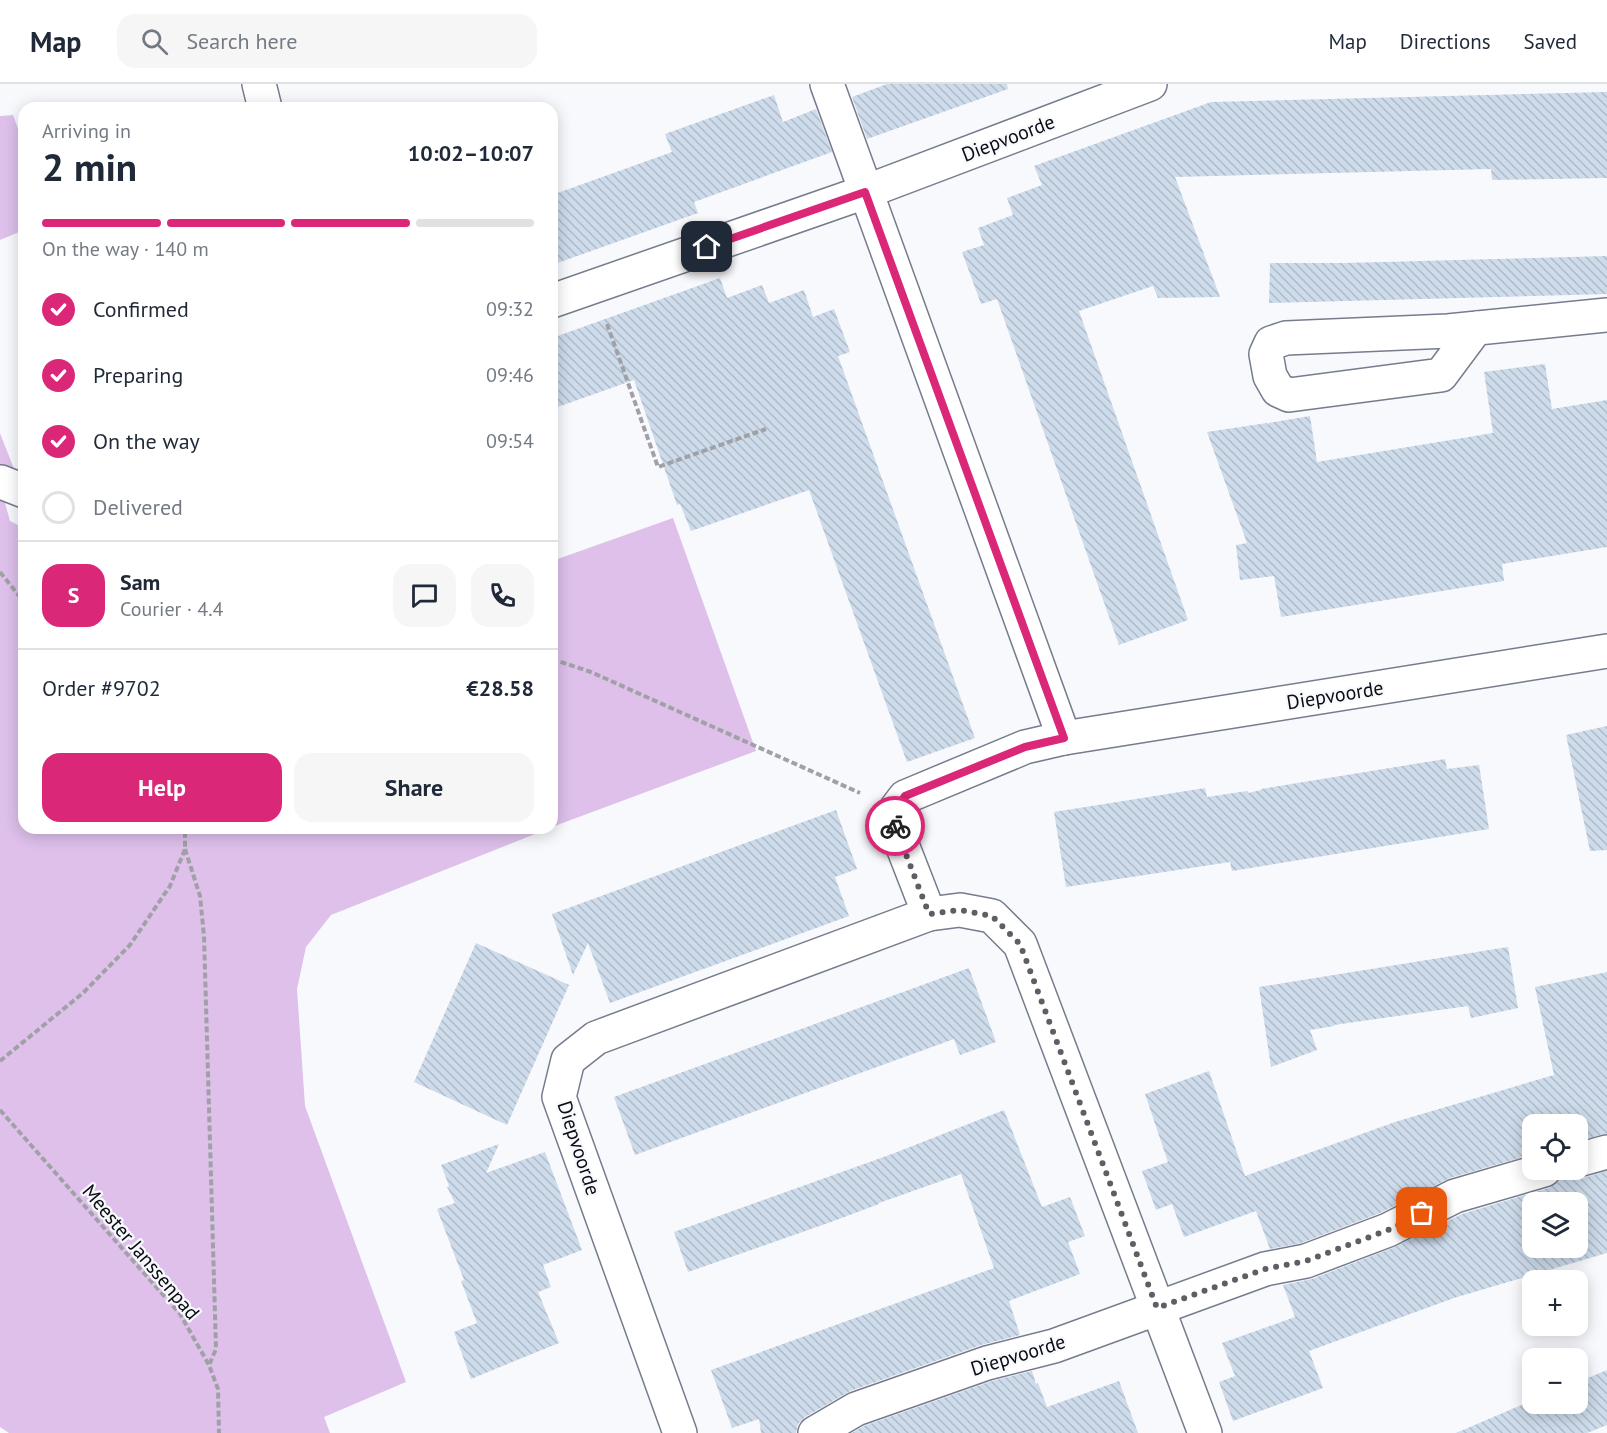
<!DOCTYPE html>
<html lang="en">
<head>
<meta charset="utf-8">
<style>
  body { margin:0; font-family:"PT Sans",sans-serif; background:#f6f6f7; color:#1f2937; height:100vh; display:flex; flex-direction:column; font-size:22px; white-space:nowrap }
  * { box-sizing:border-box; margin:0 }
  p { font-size:20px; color:#747a83 }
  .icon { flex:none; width:33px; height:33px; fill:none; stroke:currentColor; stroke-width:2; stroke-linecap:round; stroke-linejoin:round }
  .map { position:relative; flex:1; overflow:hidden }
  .side { position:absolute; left:18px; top:18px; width:540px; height:732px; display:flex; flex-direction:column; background:#fff; border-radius:18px; box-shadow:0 3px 15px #0003 }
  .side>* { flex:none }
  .buttons { position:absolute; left:1522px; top:1030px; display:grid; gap:12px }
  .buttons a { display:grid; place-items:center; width:66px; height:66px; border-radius:12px; background:#fff; box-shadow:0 3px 15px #0003; font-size:30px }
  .pin { position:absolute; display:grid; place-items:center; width:51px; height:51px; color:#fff; margin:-26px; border-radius:12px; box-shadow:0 3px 9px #0006 }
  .courier { position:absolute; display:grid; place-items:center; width:60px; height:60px; margin:-30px; border:4px solid #db2777; border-radius:50%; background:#fff; color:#222; box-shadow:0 2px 8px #0007 }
  .overview em { font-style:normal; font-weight:800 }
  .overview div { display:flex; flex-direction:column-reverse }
  .overview { display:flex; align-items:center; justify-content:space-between; height:102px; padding:0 24px }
  h1 { font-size:39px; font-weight:800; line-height:45px }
  .bar { display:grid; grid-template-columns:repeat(4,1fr); gap:9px 6px; align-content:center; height:72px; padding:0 24px }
  .bar i { height:8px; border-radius:4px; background:#e0e1e3 }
  .bar .selected { background:#db2777 }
  .bar p { grid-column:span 4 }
  .line { display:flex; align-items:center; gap:15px; padding:0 24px; border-top:2px solid #e0e1e3 }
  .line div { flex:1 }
  .round { display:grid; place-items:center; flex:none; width:63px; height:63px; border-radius:18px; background:#f6f6f7 }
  ol { padding:0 24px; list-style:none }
  li { display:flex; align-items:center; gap:18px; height:66px }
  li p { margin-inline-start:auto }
  li .icon { padding:6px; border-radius:50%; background:#db2777; color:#fff; stroke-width:4 }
  li:last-child { color:#747a83 }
  li i { width:33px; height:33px; border:3px solid #e0e1e3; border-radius:50% }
  .cta { display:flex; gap:12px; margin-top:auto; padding:12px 24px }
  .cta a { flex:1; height:69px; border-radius:18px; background:#db2777; color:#fff; font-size:24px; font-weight:800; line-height:69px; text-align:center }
  .cta a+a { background:#f6f6f7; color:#1f2937 }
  header { display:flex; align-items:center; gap:36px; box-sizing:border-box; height:84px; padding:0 30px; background:#fff; border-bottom:2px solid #e0e1e3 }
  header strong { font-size:28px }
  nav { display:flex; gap:33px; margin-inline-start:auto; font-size:21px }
  .search { width:420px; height:54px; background:#f6f6f7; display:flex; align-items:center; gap:15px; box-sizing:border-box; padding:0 21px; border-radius:18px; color:#747a83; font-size:22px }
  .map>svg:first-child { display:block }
  .grass { fill:#dec0eb }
  .building { fill:url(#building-back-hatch); fill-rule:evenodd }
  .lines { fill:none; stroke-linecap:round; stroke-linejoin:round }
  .minor-casing { stroke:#767c8d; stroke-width:36 }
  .path { stroke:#a0a1a6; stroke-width:4; stroke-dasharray:6 3; stroke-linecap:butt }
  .minor { stroke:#fff; stroke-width:33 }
  .done { stroke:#5d5f64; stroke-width:6; stroke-dasharray:0 10.8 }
  .route { stroke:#db2777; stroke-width:8 }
  .labels { text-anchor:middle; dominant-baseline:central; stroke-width:4.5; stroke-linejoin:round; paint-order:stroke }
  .street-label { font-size:20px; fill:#0a0c12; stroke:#f8f9fd }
</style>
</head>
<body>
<header>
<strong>Map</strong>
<div class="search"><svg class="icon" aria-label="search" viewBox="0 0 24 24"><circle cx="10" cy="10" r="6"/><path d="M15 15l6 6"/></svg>Search here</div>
<nav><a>Map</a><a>Directions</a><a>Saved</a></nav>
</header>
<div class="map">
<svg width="1607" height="1349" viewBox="0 0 1607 1349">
  <defs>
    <pattern id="building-back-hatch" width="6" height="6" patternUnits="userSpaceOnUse" patternTransform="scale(1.5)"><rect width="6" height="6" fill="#cddbeb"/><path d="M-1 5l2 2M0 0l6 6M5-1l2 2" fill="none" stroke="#afbbc8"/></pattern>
  </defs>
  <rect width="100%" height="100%" fill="#f8f9fd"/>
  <!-- grass -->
  <g class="grass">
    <polygon points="13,31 24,61 24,146 0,156 0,32"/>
    <polygon points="0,349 14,385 0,391"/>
    <polygon points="0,401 10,437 24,444 24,744 550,744 331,831 306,863 297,905 305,1022 406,1298 324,1333 330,1349 9,1349 0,1343"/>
    <polygon points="673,434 756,667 552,743 552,477"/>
  </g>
  <!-- building -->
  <g class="building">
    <polygon points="887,0 1007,0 1008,5 867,55 852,13"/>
    <polygon points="1607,8 1607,94 1492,96 1491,85 1175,93 1220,213 1158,214 1153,202 1079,227 1188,536 1119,561 997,215 981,220 962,168 984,161 978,144 1013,131 1007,114 1042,101 1034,82 1211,18"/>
    <polygon points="774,11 783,38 816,25 832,68 694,118 698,129 552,181 552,111 672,68 665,50"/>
    <polygon points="1607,172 1607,210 1269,219 1270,179 1344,179"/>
    <polygon points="720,194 727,214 762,201 769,219 804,206 813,233 834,225 850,268 838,272 975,654 907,678 809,406 691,447 680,420 677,421 634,296 552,325 552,254"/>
    <polygon points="1545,280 1552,325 1607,316 1607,463 1502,480 1504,497 1281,533 1274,492 1240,496 1236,461 1247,459 1207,348 1267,339 1268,342 1268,339 1310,332 1317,378 1493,349 1484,288"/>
    <polygon points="1607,642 1607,766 1590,767 1566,651"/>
    <polygon points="1445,675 1447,685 1479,681 1489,745 1232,787 1230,778 1066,803 1054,728 1205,704 1207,713 1247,707 1248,709 1261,706 1261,705"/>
    <polygon points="836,726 857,785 835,793 849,832 610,919 588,859 573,891 552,830"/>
    <polygon points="476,859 569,901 507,1041 414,998"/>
    <polygon points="1508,863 1518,924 1471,934 1468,922 1334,941 1334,942 1310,946 1317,966 1271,983 1259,903"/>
    <polygon points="969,884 996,958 960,971 954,955 635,1071 614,1013"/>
    <polygon points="1607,888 1607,1050 1578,1057 1578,1041 1533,1041 1533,1070 1450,1094 1380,1129 1301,1159 1270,1165 1256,1127 1184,1153 1172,1120 1156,1126 1142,1087 1168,1078 1145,1010 1209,987 1245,1092 1395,1038 1554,991 1535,903"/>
    <polygon points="1004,1026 1042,1123 1070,1113 1085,1152 1068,1158 1080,1190 1009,1217 1020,1251 981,1261 850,1307 805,1333 798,1340 796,1349 761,1349 759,1335 732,1344 711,1286 994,1184 961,1090 879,1119 879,1120 831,1138 688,1188 674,1148 892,1070"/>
    <polygon points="499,1060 486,1089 545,1068 582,1166 543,1181 551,1203 538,1208 559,1259 471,1295 454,1248 477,1239 461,1197 464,1196 437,1125 455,1119 447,1103 449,1102 441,1081"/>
    <path d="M1562,1086L1565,1090L1574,1094H1583L1607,1087V1169L1454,1214L1309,1267L1323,1304L1233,1337L1219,1298L1235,1292L1222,1259L1295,1233L1283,1201L1312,1195L1395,1163L1462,1130L1549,1104L1558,1098L1562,1091ZM1533,1119H1578V1164H1533Z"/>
    <polygon points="1607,1286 1607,1341 1587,1349 1456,1349 1533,1316 1533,1320 1578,1320 1578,1298"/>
    <polygon points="1032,1287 1036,1300 1038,1299 1047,1323 1119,1297 1138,1349 852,1349 864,1342 992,1297"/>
  </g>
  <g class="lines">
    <defs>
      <g id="minor">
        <polyline points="259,0 265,24"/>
        <polyline points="827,0 1064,654"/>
        <polyline points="552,217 865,108 1150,0"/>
        <polyline points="1476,244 1441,291 1289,311 1278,306 1270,292 1266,270 1271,259 1286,254 1448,247 1607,231"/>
        <polyline points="1,398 24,407"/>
        <polyline points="1578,1076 1607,1068"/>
        <polyline points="680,1349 559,1013 568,976 596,954 929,830"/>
        <polyline points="815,1349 856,1325 987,1279 1054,1262 1265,1185 1306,1177 1388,1146 1455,1112 1544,1086"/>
        <polyline points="1205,1349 1020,860 992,832 960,826 929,830 894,740 896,725 905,713 1025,663 1064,654 1607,567"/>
      </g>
    </defs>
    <!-- minor casing -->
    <use href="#minor" class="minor-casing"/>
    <!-- path -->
    <g class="path">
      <polyline points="607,240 658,383 766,345"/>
      <polyline points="0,488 24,518"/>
      <polyline points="552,575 591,588 860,709"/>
      <polyline points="185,765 200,812 204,852 216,1265 209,1281"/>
      <polyline points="0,977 83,909 130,861 170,802 185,765 185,744"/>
      <polyline points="0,1026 180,1230 209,1281 218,1305 219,1349"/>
    </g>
    <!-- minor -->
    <use href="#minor" class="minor"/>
  </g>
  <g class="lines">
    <!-- done -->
    <polyline class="done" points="895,742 929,830 960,826 992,832 1020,860 1157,1224 1265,1185 1306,1177 1388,1146 1422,1129"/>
    <!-- route -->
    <polyline class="route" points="707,163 865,108 1064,654 1025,663 905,712 896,725 895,742"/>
  </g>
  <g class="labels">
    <!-- street labels -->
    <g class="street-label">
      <text transform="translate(1008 54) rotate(-21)">Diepvoorde</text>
      <text transform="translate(1335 611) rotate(-9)">Diepvoorde</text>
      <text transform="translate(579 1064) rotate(72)">Diepvoorde</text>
      <text transform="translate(141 1168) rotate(50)">Meester Janssenpad</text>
      <text transform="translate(1018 1271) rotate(-17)">Diepvoorde</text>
    </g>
  </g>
</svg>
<div class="buttons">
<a><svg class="icon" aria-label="locate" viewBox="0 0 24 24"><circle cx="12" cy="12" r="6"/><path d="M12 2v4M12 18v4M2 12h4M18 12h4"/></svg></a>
<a><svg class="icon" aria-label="layers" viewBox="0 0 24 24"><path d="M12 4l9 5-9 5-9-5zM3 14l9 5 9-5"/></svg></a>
<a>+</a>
<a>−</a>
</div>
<div class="pin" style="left:1422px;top:1129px;background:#ea580c"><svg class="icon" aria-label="bag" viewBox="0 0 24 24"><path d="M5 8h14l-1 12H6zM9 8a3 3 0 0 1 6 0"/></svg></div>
<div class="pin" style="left:707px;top:163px;background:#1f2937"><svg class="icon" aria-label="home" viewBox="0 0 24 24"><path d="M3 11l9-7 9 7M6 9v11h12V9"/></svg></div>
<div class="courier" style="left:895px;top:742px"><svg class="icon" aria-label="bike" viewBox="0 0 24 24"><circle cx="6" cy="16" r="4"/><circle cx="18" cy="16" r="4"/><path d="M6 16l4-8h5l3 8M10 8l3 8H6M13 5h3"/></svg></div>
<section class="side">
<div class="overview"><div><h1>2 min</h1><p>Arriving in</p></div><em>10:02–10:07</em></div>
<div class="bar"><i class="selected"></i><i class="selected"></i><i class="selected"></i><i></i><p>On the way · 140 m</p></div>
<ol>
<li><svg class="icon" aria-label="check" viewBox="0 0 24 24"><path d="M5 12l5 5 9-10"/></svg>Confirmed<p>09:32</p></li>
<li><svg class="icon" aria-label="check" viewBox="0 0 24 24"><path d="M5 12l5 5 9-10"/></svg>Preparing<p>09:46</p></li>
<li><svg class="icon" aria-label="check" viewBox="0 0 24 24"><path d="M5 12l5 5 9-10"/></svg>On the way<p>09:54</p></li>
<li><i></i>Delivered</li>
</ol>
<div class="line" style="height:108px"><b class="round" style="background:#db2777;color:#fff">S</b><div><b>Sam</b><p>Courier · 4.4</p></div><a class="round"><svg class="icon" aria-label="chat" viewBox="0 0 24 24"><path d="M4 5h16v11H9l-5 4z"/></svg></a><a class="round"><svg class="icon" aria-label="phone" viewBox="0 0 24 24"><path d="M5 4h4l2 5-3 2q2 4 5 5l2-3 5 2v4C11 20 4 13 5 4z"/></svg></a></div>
<div class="line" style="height:78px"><div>Order #9702</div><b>€28.58</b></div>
<div class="cta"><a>Help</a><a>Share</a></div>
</section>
</div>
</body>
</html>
